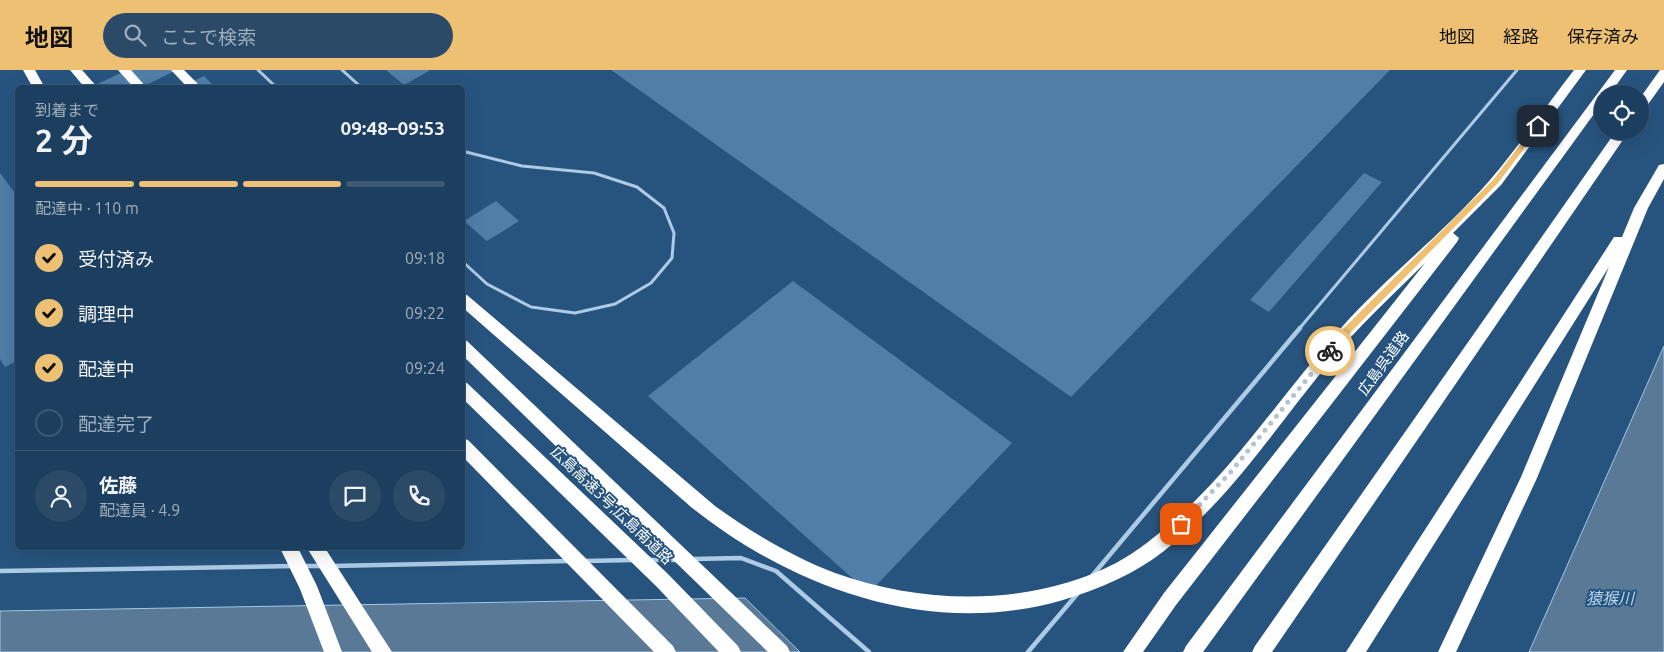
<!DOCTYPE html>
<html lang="ja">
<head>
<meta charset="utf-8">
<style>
  body { margin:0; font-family:Ubuntu,"Noto Sans JP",sans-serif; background:#2a4a68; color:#f1f3f6; height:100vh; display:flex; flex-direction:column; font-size:19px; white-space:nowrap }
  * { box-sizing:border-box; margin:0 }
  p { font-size:16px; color:#a0afbd }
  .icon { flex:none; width:28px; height:28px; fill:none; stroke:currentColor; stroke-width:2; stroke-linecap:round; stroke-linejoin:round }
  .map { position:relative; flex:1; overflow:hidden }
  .side { position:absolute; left:15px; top:15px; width:450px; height:465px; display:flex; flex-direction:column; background:#1d3f5f; border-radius:8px; box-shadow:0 5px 20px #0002,0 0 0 1px #3b5874 }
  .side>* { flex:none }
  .buttons { position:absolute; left:1594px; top:15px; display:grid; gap:10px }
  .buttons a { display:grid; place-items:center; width:55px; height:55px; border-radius:50%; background:#1d3f5f; box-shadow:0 5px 20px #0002,0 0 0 1px #3b5874; font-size:25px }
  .pin { position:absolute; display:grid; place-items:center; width:42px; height:42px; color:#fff; margin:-21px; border-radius:10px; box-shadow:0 2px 8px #0006 }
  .courier { position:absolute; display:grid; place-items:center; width:50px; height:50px; margin:-25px; border:4px solid #edc073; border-radius:50%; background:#fff; color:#222; box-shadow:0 1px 6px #0007 }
  .summary em { font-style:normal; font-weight:700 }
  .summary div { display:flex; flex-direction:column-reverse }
  .summary { display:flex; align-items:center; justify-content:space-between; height:85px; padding:0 20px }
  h1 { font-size:32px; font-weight:700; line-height:38px }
  .bar { display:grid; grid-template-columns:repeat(4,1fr); gap:8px 5px; align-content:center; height:60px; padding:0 20px }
  .bar i { height:6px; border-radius:4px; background:#3b5874 }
  .bar .current { background:#edc073 }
  .bar p { grid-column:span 4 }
  .line { display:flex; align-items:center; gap:12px; padding:0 20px; border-top:1px solid #3b5874 }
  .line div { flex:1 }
  .round { display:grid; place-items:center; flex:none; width:52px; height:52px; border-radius:26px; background:#2a4a68 }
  ol { padding:0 20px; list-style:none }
  li { display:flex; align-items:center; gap:15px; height:55px }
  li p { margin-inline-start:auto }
  li .icon { padding:5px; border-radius:50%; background:#edc073; color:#111; stroke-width:4 }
  li:last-child { color:#a0afbd }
  li i { width:28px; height:28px; border:2px solid #3b5874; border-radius:50% }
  header { display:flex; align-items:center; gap:30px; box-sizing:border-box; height:70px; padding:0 25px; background:#edc073; color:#111 }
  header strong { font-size:24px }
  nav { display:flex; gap:28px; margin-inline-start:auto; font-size:18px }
  .search { width:350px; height:45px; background:#2a4a68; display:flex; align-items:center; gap:12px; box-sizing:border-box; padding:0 18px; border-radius:28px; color:#a0afbd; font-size:19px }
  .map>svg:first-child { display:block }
  .water { fill:#597997; stroke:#a2c7e6 }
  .building { fill:#507ea7 }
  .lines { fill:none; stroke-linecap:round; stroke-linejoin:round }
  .lane-far1 { stroke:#adcbe5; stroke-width:3 }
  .lane { stroke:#adcbe5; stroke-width:4.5 }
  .highway { fill:#fff; fill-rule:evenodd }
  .route { fill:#edc073 }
  .done { stroke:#b3c3d2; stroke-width:5; stroke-dasharray:0 9 }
  .labels { text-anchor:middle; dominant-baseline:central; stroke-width:4; stroke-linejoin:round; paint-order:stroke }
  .street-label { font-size:15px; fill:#fff; stroke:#27547f }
  .water-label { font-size:16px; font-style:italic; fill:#b9d5ed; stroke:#27547f }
</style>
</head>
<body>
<header>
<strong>地図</strong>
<div class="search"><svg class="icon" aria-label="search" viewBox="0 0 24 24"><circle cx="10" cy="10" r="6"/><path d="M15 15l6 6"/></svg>ここで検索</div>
<nav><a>地図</a><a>経路</a><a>保存済み</a></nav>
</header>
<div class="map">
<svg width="1664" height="582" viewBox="0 0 1664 582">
  <rect width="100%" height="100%" fill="#27547f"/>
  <!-- water -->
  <g class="water">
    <polygon points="1664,276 1664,582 1529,582"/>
    <polygon points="745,528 800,582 0,582 0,541"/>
  </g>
  <!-- building -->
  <g class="building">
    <polygon points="127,0 177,0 140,18 89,18"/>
    <polygon points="386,0 428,0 429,1 404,15"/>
    <polygon points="611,0 1390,0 1071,327"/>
    <polygon points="204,6 212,14 204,18 179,18"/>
    <polygon points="0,103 18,127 18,290 5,297 0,289"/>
    <polygon points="1364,103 1382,112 1269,242 1250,230"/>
    <polygon points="496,131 519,151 487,171 464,151"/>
    <polygon points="793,211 1012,373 869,523 648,326"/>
  </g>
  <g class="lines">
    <!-- lane-far1 -->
    <g class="lane-far1">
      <polyline points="258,0 277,18"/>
      <polyline points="342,0 362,18"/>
      <polyline points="462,81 522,96 594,103 637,117 664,138 674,163 672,188 651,213 615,234 575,243 531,237 487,214 462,191"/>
      <polyline points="1299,259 1517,0"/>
    </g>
    <!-- lane -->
    <g class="lane">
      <polyline points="692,489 741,488 776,501 869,582"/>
      <polyline points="650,490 678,490"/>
      <polyline points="585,491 633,490"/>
      <polyline points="302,496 323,496"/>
      <polyline points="332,496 570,491"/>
      <polyline points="0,501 293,496"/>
      <polyline points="1092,506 1300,258"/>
      <polyline points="1028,582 1078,523"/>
    </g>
    <!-- highway -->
    <g class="highway">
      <polygon points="23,0 35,0 45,18 33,18"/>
      <polygon points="70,0 82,0 98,18 85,18"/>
      <polygon points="118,0 131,0 147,18 134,18"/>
      <polygon points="171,0 184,0 202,18 188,18"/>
      <path d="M1574,0H1586L1501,115L1453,163L1459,168L1457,172L1176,535L1143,582H1123L1164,523L1425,193C1392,226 1357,257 1328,294C1276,357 1230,429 1164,481C1135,504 1099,519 1063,530C932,568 795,520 691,437L462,237V224L467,225L715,436C751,462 793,487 835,503C923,535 1031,537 1116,493C1138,481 1159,464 1178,447C1240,391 1285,320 1341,258C1387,206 1444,163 1490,110C1520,75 1546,36 1574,0Z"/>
      <polygon points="1615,0 1627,0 1610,24 1602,24 1602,33 1203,582 1183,582 1186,576"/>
      <polygon points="1660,0 1664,0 1664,12 1644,40 1640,41 1640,28"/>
      <polygon points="1616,61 1629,61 1272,582 1252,582 1255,576"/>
      <polygon points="1664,94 1664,109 1648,138 1537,408 1456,582 1438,582 1521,407 1609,197 1366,582 1346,582 1614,167 1622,167 1634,138 1659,95"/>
      <polygon points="462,269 467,271 787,576 790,582 768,582 462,285"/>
      <polygon points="462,312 467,313 668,504 738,576 741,582 719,582 656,516 462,328"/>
      <polygon points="462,368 468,370 673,576 676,582 654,582 462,386"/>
      <polygon points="280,478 298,478 317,516 342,582 324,582 300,519"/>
      <polygon points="307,478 325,478 392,582 372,582"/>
    </g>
  </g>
  <!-- route -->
  <polygon class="route" points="1536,54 1541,56 1498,113 1350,263 1333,284 1328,284 1328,279 1344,258 1493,110"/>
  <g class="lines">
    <!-- done -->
    <polyline class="done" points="1181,454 1229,404 1330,281"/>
  </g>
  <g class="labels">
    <!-- street labels -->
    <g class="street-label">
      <text transform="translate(1383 293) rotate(-54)">広島呉道路</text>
      <text transform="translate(612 435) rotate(44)">広島高速3号;広島南道路</text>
    </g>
    <!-- water labels -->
    <g class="water-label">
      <text x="1610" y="528">猿猴川</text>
    </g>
  </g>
</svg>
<div class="buttons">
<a><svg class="icon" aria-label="locate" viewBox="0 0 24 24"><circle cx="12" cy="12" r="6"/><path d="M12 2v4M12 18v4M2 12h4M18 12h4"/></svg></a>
</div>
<div class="pin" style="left:1181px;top:454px;background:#ea580c"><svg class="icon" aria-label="bag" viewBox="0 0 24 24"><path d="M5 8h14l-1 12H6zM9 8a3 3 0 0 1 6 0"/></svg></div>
<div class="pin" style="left:1538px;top:56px;background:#1f2937"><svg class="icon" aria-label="home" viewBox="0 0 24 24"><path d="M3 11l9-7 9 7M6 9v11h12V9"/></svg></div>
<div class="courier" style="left:1330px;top:281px"><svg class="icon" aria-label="bike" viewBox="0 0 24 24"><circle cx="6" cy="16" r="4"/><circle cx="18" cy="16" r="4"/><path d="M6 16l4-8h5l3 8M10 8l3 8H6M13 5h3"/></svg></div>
<section class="side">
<div class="summary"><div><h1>2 分</h1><p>到着まで</p></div><em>09:48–09:53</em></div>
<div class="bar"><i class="current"></i><i class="current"></i><i class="current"></i><i></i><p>配達中 · 110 m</p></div>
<ol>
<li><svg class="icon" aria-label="check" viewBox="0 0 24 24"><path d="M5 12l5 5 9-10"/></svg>受付済み<p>09:18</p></li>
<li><svg class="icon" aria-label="check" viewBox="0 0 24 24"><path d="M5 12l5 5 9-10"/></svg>調理中<p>09:22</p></li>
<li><svg class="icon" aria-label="check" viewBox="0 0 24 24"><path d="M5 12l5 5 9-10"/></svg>配達中<p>09:24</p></li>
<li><i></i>配達完了</li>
</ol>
<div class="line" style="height:90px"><a class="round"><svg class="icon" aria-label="person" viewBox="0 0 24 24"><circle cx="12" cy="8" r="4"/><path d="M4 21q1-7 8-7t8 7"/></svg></a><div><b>佐藤</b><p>配達員 · 4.9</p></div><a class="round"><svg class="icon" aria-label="chat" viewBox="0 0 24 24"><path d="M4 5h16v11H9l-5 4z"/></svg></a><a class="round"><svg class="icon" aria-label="phone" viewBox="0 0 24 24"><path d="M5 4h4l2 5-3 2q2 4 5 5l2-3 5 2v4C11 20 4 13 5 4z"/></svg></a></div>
</section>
</div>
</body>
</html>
